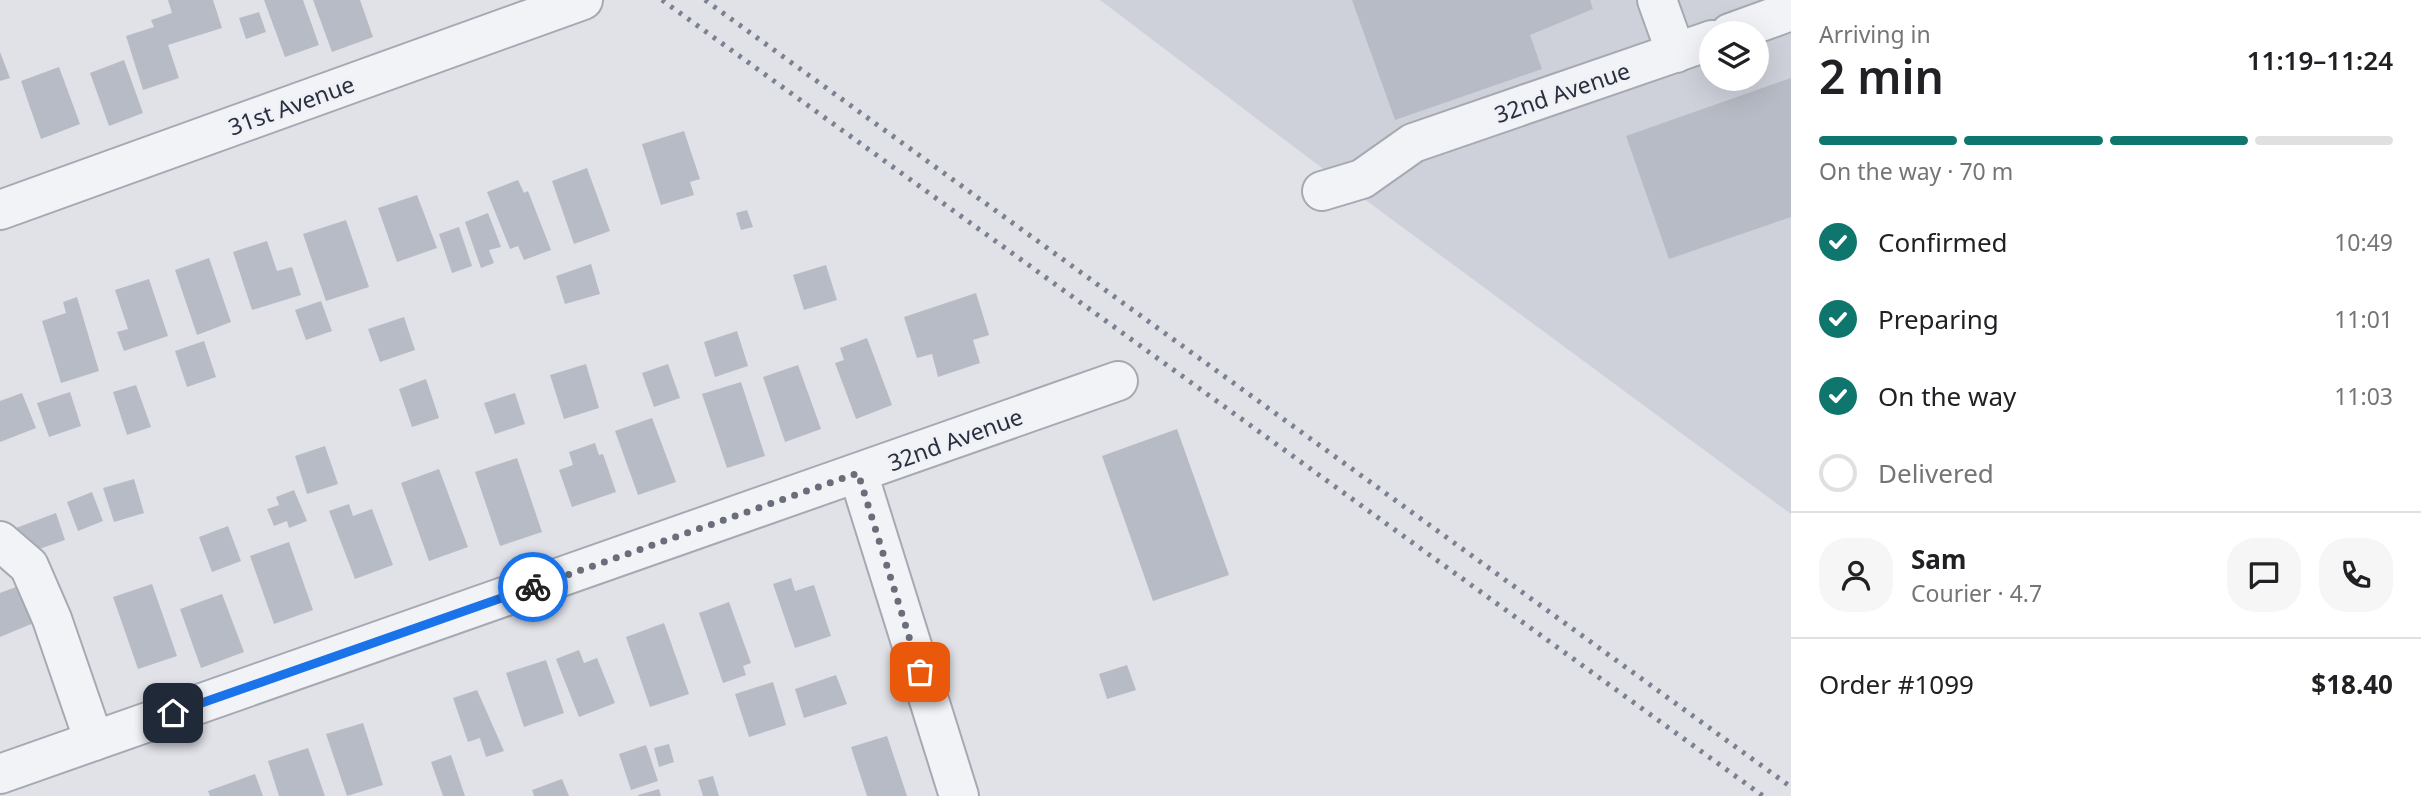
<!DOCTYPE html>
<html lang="en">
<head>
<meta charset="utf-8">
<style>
  body { margin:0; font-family:"Noto Sans",sans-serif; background:#f6f6f6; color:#202124; height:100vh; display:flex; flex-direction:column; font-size:26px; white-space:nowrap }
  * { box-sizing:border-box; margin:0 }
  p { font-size:23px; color:#757577 }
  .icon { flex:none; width:38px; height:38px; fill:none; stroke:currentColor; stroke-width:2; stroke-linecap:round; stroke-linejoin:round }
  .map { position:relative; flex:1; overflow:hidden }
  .drawer { display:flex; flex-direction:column; background:#fff; width:630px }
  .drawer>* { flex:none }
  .buttons { position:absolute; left:1699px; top:21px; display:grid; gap:14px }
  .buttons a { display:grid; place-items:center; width:70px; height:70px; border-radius:50%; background:#fff; box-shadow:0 7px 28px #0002; font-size:35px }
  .pin { position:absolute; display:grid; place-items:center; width:60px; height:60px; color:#fff; margin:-30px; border-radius:14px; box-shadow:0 4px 10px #0006 }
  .courier { position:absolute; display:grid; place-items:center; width:70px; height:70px; margin:-35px; border:5px solid #1a73e8; border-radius:50%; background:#fff; color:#222; box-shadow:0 2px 9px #0007 }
  .head em { font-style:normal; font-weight:600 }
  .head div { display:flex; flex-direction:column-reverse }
  .head { display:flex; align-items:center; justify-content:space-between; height:119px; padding:0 28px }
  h1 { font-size:46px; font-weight:600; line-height:52px }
  .bar { display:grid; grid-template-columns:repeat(4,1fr); gap:10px 7px; align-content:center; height:84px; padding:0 28px }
  .bar i { height:9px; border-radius:5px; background:#e0e0e0 }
  .bar .active { background:#0f766e }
  .bar p { grid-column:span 4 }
  .line { display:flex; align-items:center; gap:18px; padding:0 28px; border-top:2px solid #e0e0e0 }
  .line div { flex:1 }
  .round { display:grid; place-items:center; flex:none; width:74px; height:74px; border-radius:28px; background:#f6f6f6 }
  ol { padding:0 28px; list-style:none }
  li { display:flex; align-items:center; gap:21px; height:77px }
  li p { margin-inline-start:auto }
  li .icon { padding:7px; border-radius:50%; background:#0f766e; color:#fff; stroke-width:4 }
  li:last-child { color:#757577 }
  li i { width:38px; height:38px; border:4px solid #e0e0e0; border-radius:50% }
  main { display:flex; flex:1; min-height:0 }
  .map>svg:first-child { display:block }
  .built { fill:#ced1da; fill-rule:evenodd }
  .building { fill:#b7bbc5 }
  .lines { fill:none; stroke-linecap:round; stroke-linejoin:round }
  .minor-casing { stroke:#a5a9b2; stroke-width:42 }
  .minor { stroke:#f2f3f7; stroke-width:38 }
  .rail { stroke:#7a8191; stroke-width:5; stroke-dasharray:3.5 7; stroke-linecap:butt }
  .done { stroke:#696e7a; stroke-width:7; stroke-dasharray:0 12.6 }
  .route { stroke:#1a73e8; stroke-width:9 }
  .labels { text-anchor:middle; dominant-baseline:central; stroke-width:5; stroke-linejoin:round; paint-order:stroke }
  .street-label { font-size:23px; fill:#292f3f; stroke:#eff1f6 }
</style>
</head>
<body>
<main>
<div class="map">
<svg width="1791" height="796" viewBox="0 0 1791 796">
  <rect width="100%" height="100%" fill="#e0e2e8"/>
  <!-- built -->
  <path class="built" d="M1100,0H1791V514L1306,156ZM1712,33H1757V79H1712Z"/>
  <!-- building -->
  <g class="building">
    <polygon points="168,0 213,0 222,28 168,45 179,78 143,90 126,36 154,27 151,20 172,13"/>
    <polygon points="264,0 303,0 319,45 285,57"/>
    <polygon points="313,0 360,0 373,37 332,52"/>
    <polygon points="1352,0 1590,0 1593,9 1530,35 1542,69 1395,120"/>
    <polygon points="259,12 266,32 246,39 239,18"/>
    <polygon points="0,52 10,78 0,81"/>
    <polygon points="124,60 143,113 109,126 90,73"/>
    <polygon points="59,67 80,124 41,139 21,81"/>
    <polygon points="1791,78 1791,217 1669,259 1626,136"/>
    <polygon points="684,131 700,179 690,182 694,195 661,205 642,144"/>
    <polygon points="587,168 610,231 574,244 552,181"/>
    <polygon points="518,180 524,193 528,191 551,250 524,260 518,246 510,249 487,192"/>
    <polygon points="417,195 437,248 397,262 378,208"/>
    <polygon points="747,210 753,227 741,230 736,213"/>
    <polygon points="488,213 501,247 489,250 494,263 481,268 465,222"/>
    <polygon points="346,220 369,287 326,301 303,234"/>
    <polygon points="459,227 472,266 452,273 439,234"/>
    <polygon points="267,241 277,271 292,267 301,295 252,310 233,252"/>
    <polygon points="209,258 231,322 197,335 175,270"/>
    <polygon points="591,264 600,294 565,304 556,276"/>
    <polygon points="826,265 837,300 804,310 793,275"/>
    <polygon points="149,279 168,336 124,351 117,332 128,329 115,290"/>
    <polygon points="976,293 989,335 973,340 980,363 938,377 932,354 917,358 904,317"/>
    <polygon points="77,297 99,371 61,383 42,321 66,313 63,302"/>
    <polygon points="321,301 332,331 306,340 295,310"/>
    <polygon points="404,317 415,350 380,362 368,329"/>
    <polygon points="737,331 748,366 715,377 704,342"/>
    <polygon points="867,338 892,405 856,419 835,363 844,360 840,348"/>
    <polygon points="204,341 216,377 187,387 175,351"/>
    <polygon points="586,364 599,408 564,419 550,375"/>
    <polygon points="668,364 680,398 654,407 642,373"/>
    <polygon points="798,365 821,429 785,442 763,377"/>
    <polygon points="426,379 439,418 412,427 399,389"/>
    <polygon points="741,382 765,456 727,468 702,394"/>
    <polygon points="136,385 151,427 127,435 113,392"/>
    <polygon points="70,392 81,426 49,437 37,403"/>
    <polygon points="22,393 36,428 0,442 0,401"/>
    <polygon points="515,393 525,424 495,434 484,403"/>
    <polygon points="652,418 676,482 638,495 615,431"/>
    <polygon points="1177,429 1229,575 1153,601 1102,456"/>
    <polygon points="595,443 599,455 603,454 616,492 572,507 559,470 573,465 569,452"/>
    <polygon points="325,446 338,484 307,494 295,456"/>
    <polygon points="517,458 542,532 500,546 475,472"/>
    <polygon points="439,469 468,547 429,561 401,483"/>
    <polygon points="134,479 144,513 114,522 103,488"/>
    <polygon points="294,490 307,521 289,528 287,521 274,526 267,509 279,505 276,497"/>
    <polygon points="92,492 103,521 78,531 67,502"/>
    <polygon points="349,504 353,516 372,509 393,565 355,579 329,511"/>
    <polygon points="56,513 65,540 25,554 16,528"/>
    <polygon points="228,526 241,561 212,572 199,537"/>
    <polygon points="289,542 313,610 274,624 250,556"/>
    <polygon points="791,578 795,591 814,585 831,636 795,648 773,584"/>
    <polygon points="152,584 177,656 138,669 113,597"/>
    <polygon points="21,585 36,622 0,637 0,593"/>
    <polygon points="222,594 244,652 201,668 180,609"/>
    <polygon points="729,602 751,663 743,666 746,675 723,683 699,613"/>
    <polygon points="664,623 689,694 650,707 626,637"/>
    <polygon points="579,650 584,663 597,658 615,703 579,717 556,659"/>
    <polygon points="546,660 564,713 524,727 506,673"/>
    <polygon points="1127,665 1136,690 1107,699 1099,674"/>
    <polygon points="836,675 847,704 804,718 795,689"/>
    <polygon points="773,682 786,725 749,737 735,694"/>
    <polygon points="477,690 504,751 486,757 480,738 468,742 453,698"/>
    <polygon points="363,723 383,785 347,796 326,734"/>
    <polygon points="887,736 907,796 867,796 851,747"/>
    <polygon points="669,744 674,762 659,767 654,748"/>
    <polygon points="646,745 658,781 631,790 619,754"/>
    <polygon points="308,748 325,796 279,796 268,761"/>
    <polygon points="451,755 465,796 443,796 431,762"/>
    <polygon points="255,774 263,796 210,796 208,791"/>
    <polygon points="713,776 719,796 703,796 698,780"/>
    <polygon points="562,779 569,796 534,796 532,790"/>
    <polygon points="659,789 661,796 638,796 638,795"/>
  </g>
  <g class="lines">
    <defs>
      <g id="minor">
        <polyline points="1657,0 1676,53"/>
        <polyline points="1730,33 1791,11"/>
        <polyline points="1322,191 1362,179 1413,143 1712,40"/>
        <polyline points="0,210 583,0"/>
        <polyline points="858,473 959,796"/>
        <polyline points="0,541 29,566 52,619 94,741"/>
        <polyline points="0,774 1118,381"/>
      </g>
    </defs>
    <!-- minor casing -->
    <use href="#minor" class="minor-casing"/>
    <!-- minor -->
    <use href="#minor" class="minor"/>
    <!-- rail -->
    <g class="rail">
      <polyline points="662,0 1763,796"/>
      <polyline points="705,0 1791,787"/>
    </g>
  </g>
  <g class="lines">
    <!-- done -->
    <polyline class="done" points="533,587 858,473 920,672"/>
    <!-- route -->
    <polyline class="route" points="173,713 533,587"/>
  </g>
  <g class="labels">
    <!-- street labels -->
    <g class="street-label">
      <text transform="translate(1562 92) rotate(-19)">32nd Avenue</text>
      <text transform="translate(291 105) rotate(-20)">31st Avenue</text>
      <text transform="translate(955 439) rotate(-20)">32nd Avenue</text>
    </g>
  </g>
</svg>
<div class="buttons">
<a><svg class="icon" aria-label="layers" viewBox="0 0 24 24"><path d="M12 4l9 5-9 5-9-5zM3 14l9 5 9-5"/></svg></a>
</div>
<div class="pin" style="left:920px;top:672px;background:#ea580c"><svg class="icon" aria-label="bag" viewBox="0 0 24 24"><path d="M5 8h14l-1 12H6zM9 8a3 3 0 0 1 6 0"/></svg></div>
<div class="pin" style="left:173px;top:713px;background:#1f2937"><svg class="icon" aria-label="home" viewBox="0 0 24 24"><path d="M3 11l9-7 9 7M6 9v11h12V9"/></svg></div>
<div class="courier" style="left:533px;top:587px"><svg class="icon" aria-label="bike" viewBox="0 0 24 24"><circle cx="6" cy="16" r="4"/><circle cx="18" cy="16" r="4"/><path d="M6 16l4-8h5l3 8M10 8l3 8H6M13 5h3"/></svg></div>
</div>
<section class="drawer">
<div class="head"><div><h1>2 min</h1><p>Arriving in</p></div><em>11:19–11:24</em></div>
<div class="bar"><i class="active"></i><i class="active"></i><i class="active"></i><i></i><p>On the way · 70 m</p></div>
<ol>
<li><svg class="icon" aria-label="check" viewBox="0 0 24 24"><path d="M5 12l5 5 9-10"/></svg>Confirmed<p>10:49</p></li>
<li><svg class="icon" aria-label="check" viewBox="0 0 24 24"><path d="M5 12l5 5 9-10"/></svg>Preparing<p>11:01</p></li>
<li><svg class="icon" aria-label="check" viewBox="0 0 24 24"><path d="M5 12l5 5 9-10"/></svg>On the way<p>11:03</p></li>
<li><i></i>Delivered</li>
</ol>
<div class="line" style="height:126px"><a class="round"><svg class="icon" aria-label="person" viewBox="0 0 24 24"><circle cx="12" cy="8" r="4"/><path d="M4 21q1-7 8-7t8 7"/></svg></a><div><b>Sam</b><p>Courier · 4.7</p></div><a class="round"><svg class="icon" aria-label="chat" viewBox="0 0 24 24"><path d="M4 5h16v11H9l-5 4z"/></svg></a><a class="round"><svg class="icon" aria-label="phone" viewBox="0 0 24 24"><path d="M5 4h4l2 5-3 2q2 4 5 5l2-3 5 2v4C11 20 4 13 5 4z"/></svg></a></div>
<div class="line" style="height:91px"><div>Order #1099</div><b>$18.40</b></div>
</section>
</main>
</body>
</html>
